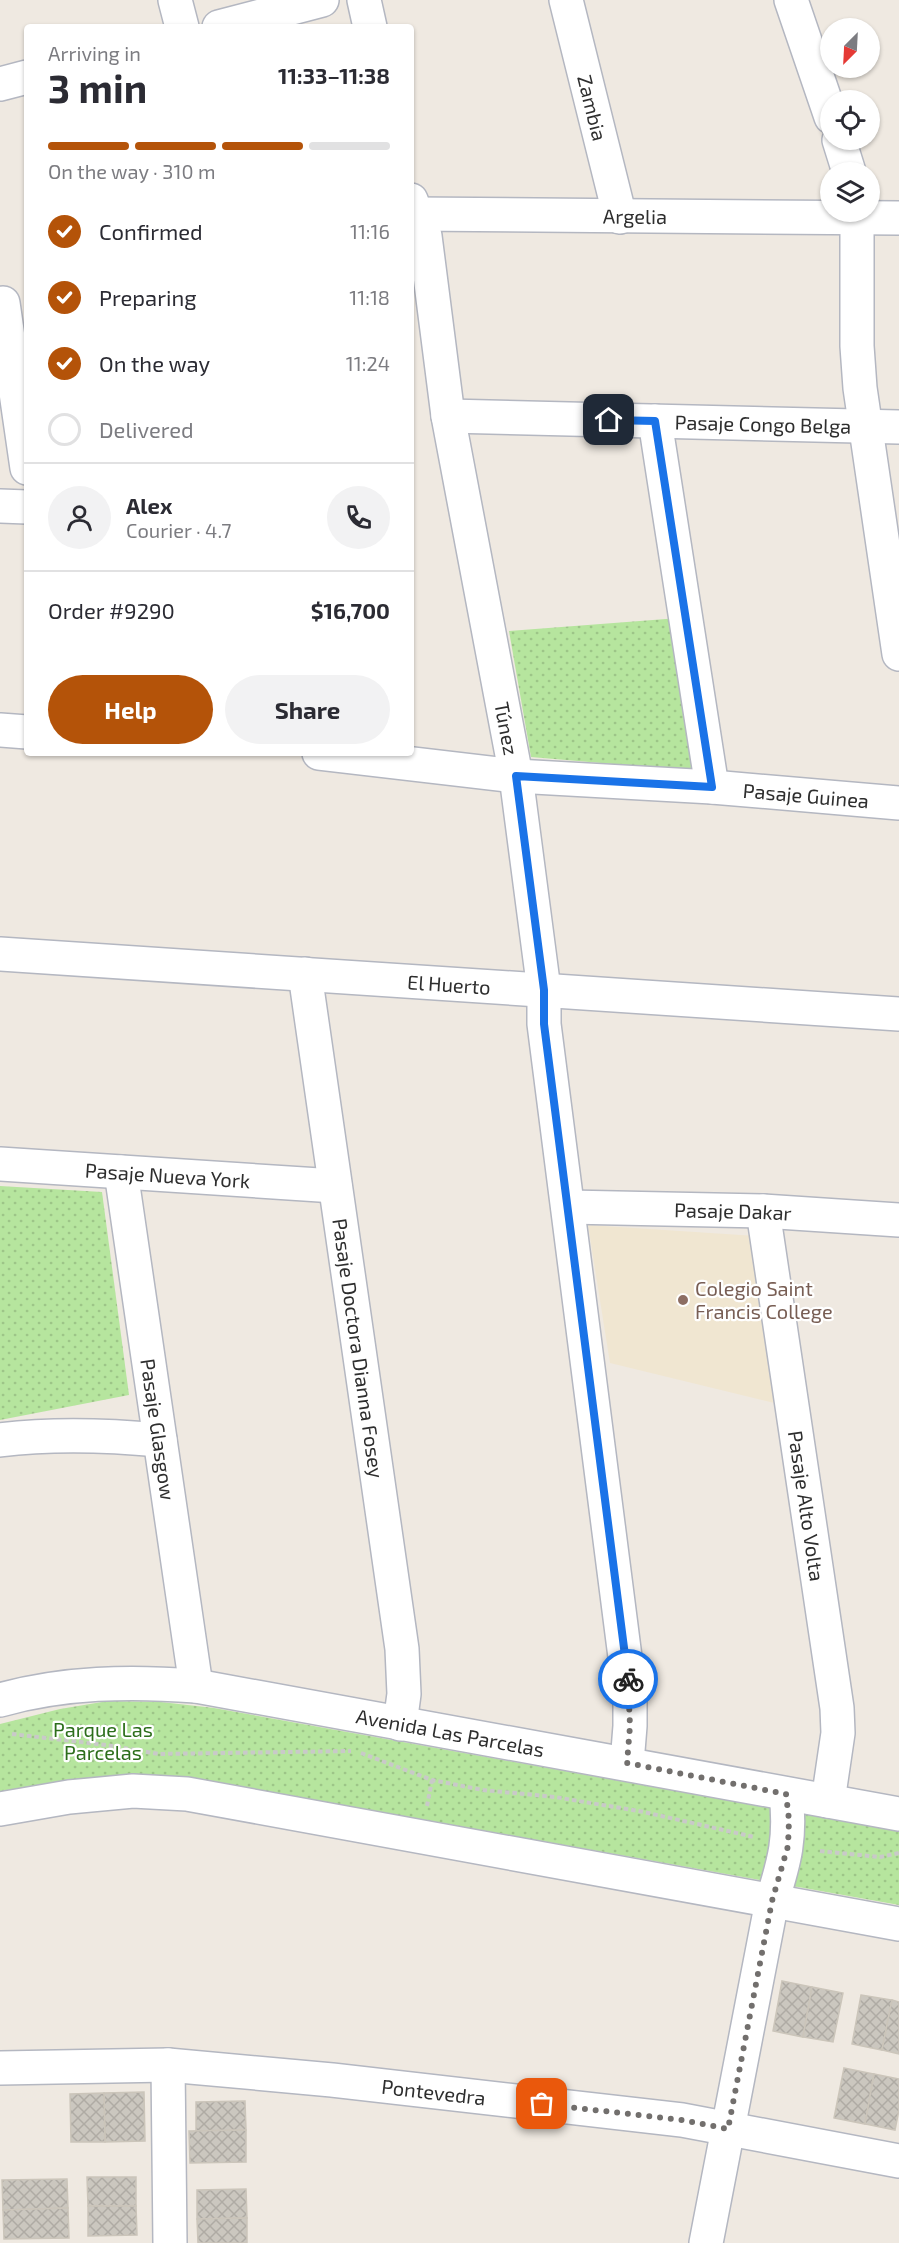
<!DOCTYPE html>
<html lang="en">
<head>
<meta charset="utf-8">
<style>
  body { margin:0; font-family:"Exo 2",sans-serif; background:#f2f2f3; color:#2b2b33; height:100vh; display:flex; flex-direction:column; font-size:22px; white-space:nowrap }
  * { box-sizing:border-box; margin:0 }
  p { font-size:20px; color:#7c7c81 }
  .icon { flex:none; width:33px; height:33px; fill:none; stroke:currentColor; stroke-width:2; stroke-linecap:round; stroke-linejoin:round }
  .map { position:relative; flex:1; overflow:hidden }
  .drawer { position:absolute; left:24px; top:24px; width:390px; height:732px; display:flex; flex-direction:column; background:#fff; border-radius:6px; box-shadow:0 2px 4px #0004 }
  .drawer>* { flex:none }
  .needle { width:39px; rotate:204deg }
  .tools { position:absolute; left:820px; top:18px; display:grid; gap:12px }
  .tools a { display:grid; place-items:center; width:60px; height:60px; border-radius:50%; background:#fff; box-shadow:0 2px 4px #0004; font-size:30px }
  .pin { position:absolute; display:grid; place-items:center; width:51px; height:51px; color:#fff; margin:-26px; border-radius:12px; box-shadow:0 3px 9px #0006 }
  .courier { position:absolute; display:grid; place-items:center; width:60px; height:60px; margin:-30px; border:4px solid #1a73e8; border-radius:50%; background:#fff; color:#222; box-shadow:0 2px 8px #0007 }
  .summary em { font-style:normal; font-weight:700 }
  .summary div { display:flex; flex-direction:column-reverse }
  .summary { display:flex; align-items:center; justify-content:space-between; height:102px; padding:0 24px }
  h1 { font-size:39px; font-weight:700; line-height:45px }
  .bar { display:grid; grid-template-columns:repeat(4,1fr); gap:9px 6px; align-content:center; height:72px; padding:0 24px }
  .bar i { height:8px; border-radius:4px; background:#e1e1e2 }
  .bar .current { background:#b45309 }
  .bar p { grid-column:span 4 }
  .line { display:flex; align-items:center; gap:15px; padding:0 24px; border-top:2px solid #e1e1e2 }
  .line div { flex:1 }
  .round { display:grid; place-items:center; flex:none; width:63px; height:63px; border-radius:32px; background:#f2f2f3 }
  ol { padding:0 24px; list-style:none }
  li { display:flex; align-items:center; gap:18px; height:66px }
  li p { margin-inline-start:auto }
  li .icon { padding:6px; border-radius:50%; background:#b45309; color:#fff; stroke-width:4 }
  li:last-child { color:#7c7c81 }
  li i { width:33px; height:33px; border:3px solid #e1e1e2; border-radius:50% }
  .cta { display:flex; gap:12px; margin-top:auto; padding:12px 24px }
  .cta a { flex:1; height:69px; border-radius:36px; background:#b45309; color:#fff; font-size:24px; font-weight:700; line-height:69px; text-align:center }
  .cta a+a { background:#f2f2f3; color:#2b2b33 }
  .map>svg:first-child { display:block }
  .education { fill:#f0e6d1 }
  .park { fill:url(#park-dots) }
  .building { fill:url(#building-cross-hatch); stroke:#cbc5ba; stroke-width:1.5 }
  .lines { fill:none; stroke-linecap:round; stroke-linejoin:round }
  .minor-casing { stroke:#b4b7c1; stroke-width:36 }
  .tertiary-casing { stroke:#b4b7c1; stroke-width:36 }
  .path { stroke:#c9c9c9; stroke-width:4; stroke-dasharray:4.5 3; stroke-linecap:butt }
  .minor { stroke:#fff; stroke-width:33 }
  .tertiary { stroke:#fff; stroke-width:33 }
  .done { stroke:#726f6d; stroke-width:6; stroke-dasharray:0 10.8 }
  .route { stroke:#1a73e8; stroke-width:8 }
  .education-dot { fill:#8d6e63; stroke:#fff; stroke-width:2 }
  .labels { text-anchor:middle; dominant-baseline:central; stroke-width:4.5; stroke-linejoin:round; paint-order:stroke }
  .street-label { font-size:20px; fill:#2e2e2e; stroke:#fff }
  .education-label { font-size:20px; fill:#785e54; stroke:#fff; text-anchor:start }
  .park-label { font-size:20px; fill:#2c6e1b; stroke:#fff }
</style>
</head>
<body>
<div class="map">
<svg width="899" height="2243" viewBox="0 0 899 2243">
  <defs>
    <pattern id="park-dots" width="8" height="8" patternUnits="userSpaceOnUse" patternTransform="scale(1.5)"><rect width="8" height="8" fill="#b6e59e"/><path d="M2 2h.1M6 6h.1" fill="none" stroke="#9dc588" stroke-width="1.8" stroke-linecap="round"/></pattern>
    <pattern id="building-cross-hatch" width="8" height="8" patternUnits="userSpaceOnUse" patternTransform="scale(1.5)"><rect width="8" height="8" fill="#cbc7bf"/><path d="M0 0l8 8M0 8l8-8" fill="none" stroke="#afaba4"/></pattern>
  </defs>
  <rect width="100%" height="100%" fill="#efe9e1"/>
  <!-- education -->
  <polygon class="education" points="588,1225 756,1236 783,1405 610,1363"/>
  <!-- park -->
  <g class="park">
    <polygon points="679,618 706,772 531,757 509,631"/>
    <polygon points="0,1186 102,1192 129,1395 0,1420"/>
    <polygon points="108,1701 161,1702 214,1708 899,1831 899,1905 184,1777 124,1777 0,1795 0,1724 60,1709"/>
  </g>
  <!-- building -->
  <g class="building">
    <polygon points="782,1981 812,1987 803,2037 773,2031"/>
    <polygon points="812,1987 843,1993 833,2042 803,2037"/>
    <polygon points="861,1995 892,2000 882,2050 852,2044"/>
    <polygon points="892,2000 899,2002 899,2054 882,2050"/>
    <polygon points="844,2068 874,2074 865,2124 834,2118"/>
    <polygon points="874,2074 899,2079 899,2110 895,2130 865,2124"/>
    <polygon points="144,2092 145,2141 105,2142 104,2093"/>
    <polygon points="104,2093 105,2142 71,2142 70,2094"/>
    <polygon points="245,2101 246,2130 196,2131 196,2102"/>
    <polygon points="246,2130 246,2162 190,2163 189,2131"/>
    <polygon points="87,2177 136,2177 136,2206 88,2206"/>
    <polygon points="67,2179 68,2208 3,2210 2,2180"/>
    <polygon points="246,2189 247,2218 197,2219 197,2190"/>
    <polygon points="88,2206 136,2206 137,2235 88,2236"/>
    <polygon points="68,2208 69,2238 4,2239 3,2210"/>
    <polygon points="247,2218 247,2243 198,2243 197,2219"/>
  </g>
  <g class="lines">
    <defs>
      <g id="minor">
        <polyline points="175,0 182,27"/>
        <polyline points="364,0 370,27"/>
        <path id="s1" d="M566,0L620,217"/>
        <polyline points="791,0 831,117"/>
        <polyline points="219,27 322,0"/>
        <polyline points="0,84 27,77"/>
        <polyline points="839,140 849,172"/>
        <path id="s2" d="M411,200L425,236L448,416L516,776L544,990V1024L630,1696V1726L627,1763"/>
        <polyline points="857,212 857,346 860,388 899,654"/>
        <path id="s3" d="M411,214L899,218"/>
        <polyline points="3,303 27,468"/>
        <path id="s4" d="M448,416L899,427"/>
        <polyline points="655,421 712,787"/>
        <polyline points="0,506 27,507"/>
        <polyline points="0,730 27,732"/>
        <path id="s5" d="M319,753L516,776L712,787L899,803"/>
        <path id="s6" d="M0,954L899,1014"/>
        <path id="s7" d="M305,974L402,1649L404,1694L400,1724"/>
        <path id="s8" d="M0,1164L335,1186"/>
        <path id="s9" d="M121,1172L196,1686"/>
        <path id="s10" d="M568,1207L763,1211L899,1220"/>
        <path id="s11" d="M763,1211L837,1708L838,1733L828,1801"/>
        <path d="M0,1440C54,1433 106,1435 160,1440"/>
        <polyline points="168,2065 170,2243"/>
        <path id="s12" d="M0,2068L168,2065L332,2080L682,2120L899,2161"/>
        <polyline points="706,2243 772,1901"/>
      </g>
      <g id="tertiary">
        <path id="s13" d="M0,1700C64,1682 130,1681 196,1686L899,1814"/>
        <polyline points="0,1809 69,1797 133,1791 187,1794 899,1924"/>
        <path d="M772,1901C785,1860 791,1837 786,1794"/>
      </g>
    </defs>
    <!-- minor casing -->
    <use href="#minor" class="minor-casing"/>
    <!-- tertiary casing -->
    <use href="#tertiary" class="tertiary-casing"/>
    <!-- path -->
    <g class="path">
      <polyline points="12,1734 106,1745 159,1754 351,1751"/>
      <polyline points="361,1753 432,1780 483,1790 555,1797 644,1812 754,1837"/>
      <polyline points="427,1806 432,1780"/>
      <polyline points="820,1851 880,1857 899,1853"/>
    </g>
    <!-- minor -->
    <use href="#minor" class="minor"/>
    <!-- tertiary -->
    <use href="#tertiary" class="tertiary"/>
  </g>
  <g class="lines">
    <!-- done -->
    <polyline class="done" points="542,2104 682,2120 728,2129 772,1901 788,1846 789,1820 786,1794 627,1763 630,1726 628,1679"/>
    <!-- route -->
    <polyline class="route" points="609,420 655,421 712,787 516,776 544,990 544,1024 628,1679"/>
  </g>
  <!-- markers -->
  <circle class="education-dot" cx="683" cy="1300" r="6"/>
  <g class="labels">
    <!-- street labels -->
    <g class="street-label">
      <text stroke="none"><textPath href="#s1" startOffset="111">Zambia</textPath></text>
      <text stroke="none"><textPath href="#s3" startOffset="224">Argelia</textPath></text>
      <text stroke="none"><textPath href="#s4" startOffset="315">Pasaje Congo Belga</textPath></text>
      <text stroke="none"><textPath href="#s2" startOffset="538">Túnez</textPath></text>
      <text stroke="none"><textPath href="#s5" startOffset="489">Pasaje Guinea</textPath></text>
      <text stroke="none"><textPath href="#s6" startOffset="450">El Huerto</textPath></text>
      <text stroke="none"><textPath href="#s8" startOffset="168">Pasaje Nueva York</textPath></text>
      <text stroke="none"><textPath href="#s10" startOffset="165">Pasaje Dakar</textPath></text>
      <text stroke="none"><textPath href="#s7" startOffset="378">Pasaje Doctora Dianna Fosey</textPath></text>
      <text stroke="none"><textPath href="#s9" startOffset="260">Pasaje Glasgow</textPath></text>
      <text stroke="none"><textPath href="#s11" startOffset="298">Pasaje Alto Volta</textPath></text>
      <text stroke="none"><textPath href="#s13" startOffset="456">Avenida Las Parcelas</textPath></text>
      <text stroke="none"><textPath href="#s12" startOffset="435">Pontevedra</textPath></text>
    </g>
    <!-- education labels -->
    <g class="education-label">
      <text x="695" y="1288">Colegio Saint<tspan x="695" dy="23">Francis College</tspan></text>
    </g>
    <!-- park labels -->
    <g class="park-label">
      <text x="103" y="1729">Parque Las<tspan x="103" dy="23">Parcelas</tspan></text>
    </g>
  </g>
</svg>
<div class="tools">
<a><svg class="needle" viewBox="-14 -14 28 28"><path d="M0-13l5 13h-10z" fill="#e53935"/><path d="M0 13l5-13h-10z" fill="#7c7c81"/></svg></a>
<a><svg class="icon" aria-label="locate" viewBox="0 0 24 24"><circle cx="12" cy="12" r="6"/><path d="M12 2v4M12 18v4M2 12h4M18 12h4"/></svg></a>
<a><svg class="icon" aria-label="layers" viewBox="0 0 24 24"><path d="M12 4l9 5-9 5-9-5zM3 14l9 5 9-5"/></svg></a>
</div>
<div class="pin" style="left:542px;top:2104px;background:#ea580c"><svg class="icon" aria-label="bag" viewBox="0 0 24 24"><path d="M5 8h14l-1 12H6zM9 8a3 3 0 0 1 6 0"/></svg></div>
<div class="pin" style="left:609px;top:420px;background:#1f2937"><svg class="icon" aria-label="home" viewBox="0 0 24 24"><path d="M3 11l9-7 9 7M6 9v11h12V9"/></svg></div>
<div class="courier" style="left:628px;top:1679px"><svg class="icon" aria-label="bike" viewBox="0 0 24 24"><circle cx="6" cy="16" r="4"/><circle cx="18" cy="16" r="4"/><path d="M6 16l4-8h5l3 8M10 8l3 8H6M13 5h3"/></svg></div>
<section class="drawer">
<div class="summary"><div><h1>3 min</h1><p>Arriving in</p></div><em>11:33–11:38</em></div>
<div class="bar"><i class="current"></i><i class="current"></i><i class="current"></i><i></i><p>On the way · 310 m</p></div>
<ol>
<li><svg class="icon" aria-label="check" viewBox="0 0 24 24"><path d="M5 12l5 5 9-10"/></svg>Confirmed<p>11:16</p></li>
<li><svg class="icon" aria-label="check" viewBox="0 0 24 24"><path d="M5 12l5 5 9-10"/></svg>Preparing<p>11:18</p></li>
<li><svg class="icon" aria-label="check" viewBox="0 0 24 24"><path d="M5 12l5 5 9-10"/></svg>On the way<p>11:24</p></li>
<li><i></i>Delivered</li>
</ol>
<div class="line" style="height:108px"><a class="round"><svg class="icon" aria-label="person" viewBox="0 0 24 24"><circle cx="12" cy="8" r="4"/><path d="M4 21q1-7 8-7t8 7"/></svg></a><div><b>Alex</b><p>Courier · 4.7</p></div><a class="round"><svg class="icon" aria-label="phone" viewBox="0 0 24 24"><path d="M5 4h4l2 5-3 2q2 4 5 5l2-3 5 2v4C11 20 4 13 5 4z"/></svg></a></div>
<div class="line" style="height:78px"><div>Order #9290</div><b>$16,700</b></div>
<div class="cta"><a>Help</a><a>Share</a></div>
</section>
</div>
</body>
</html>
